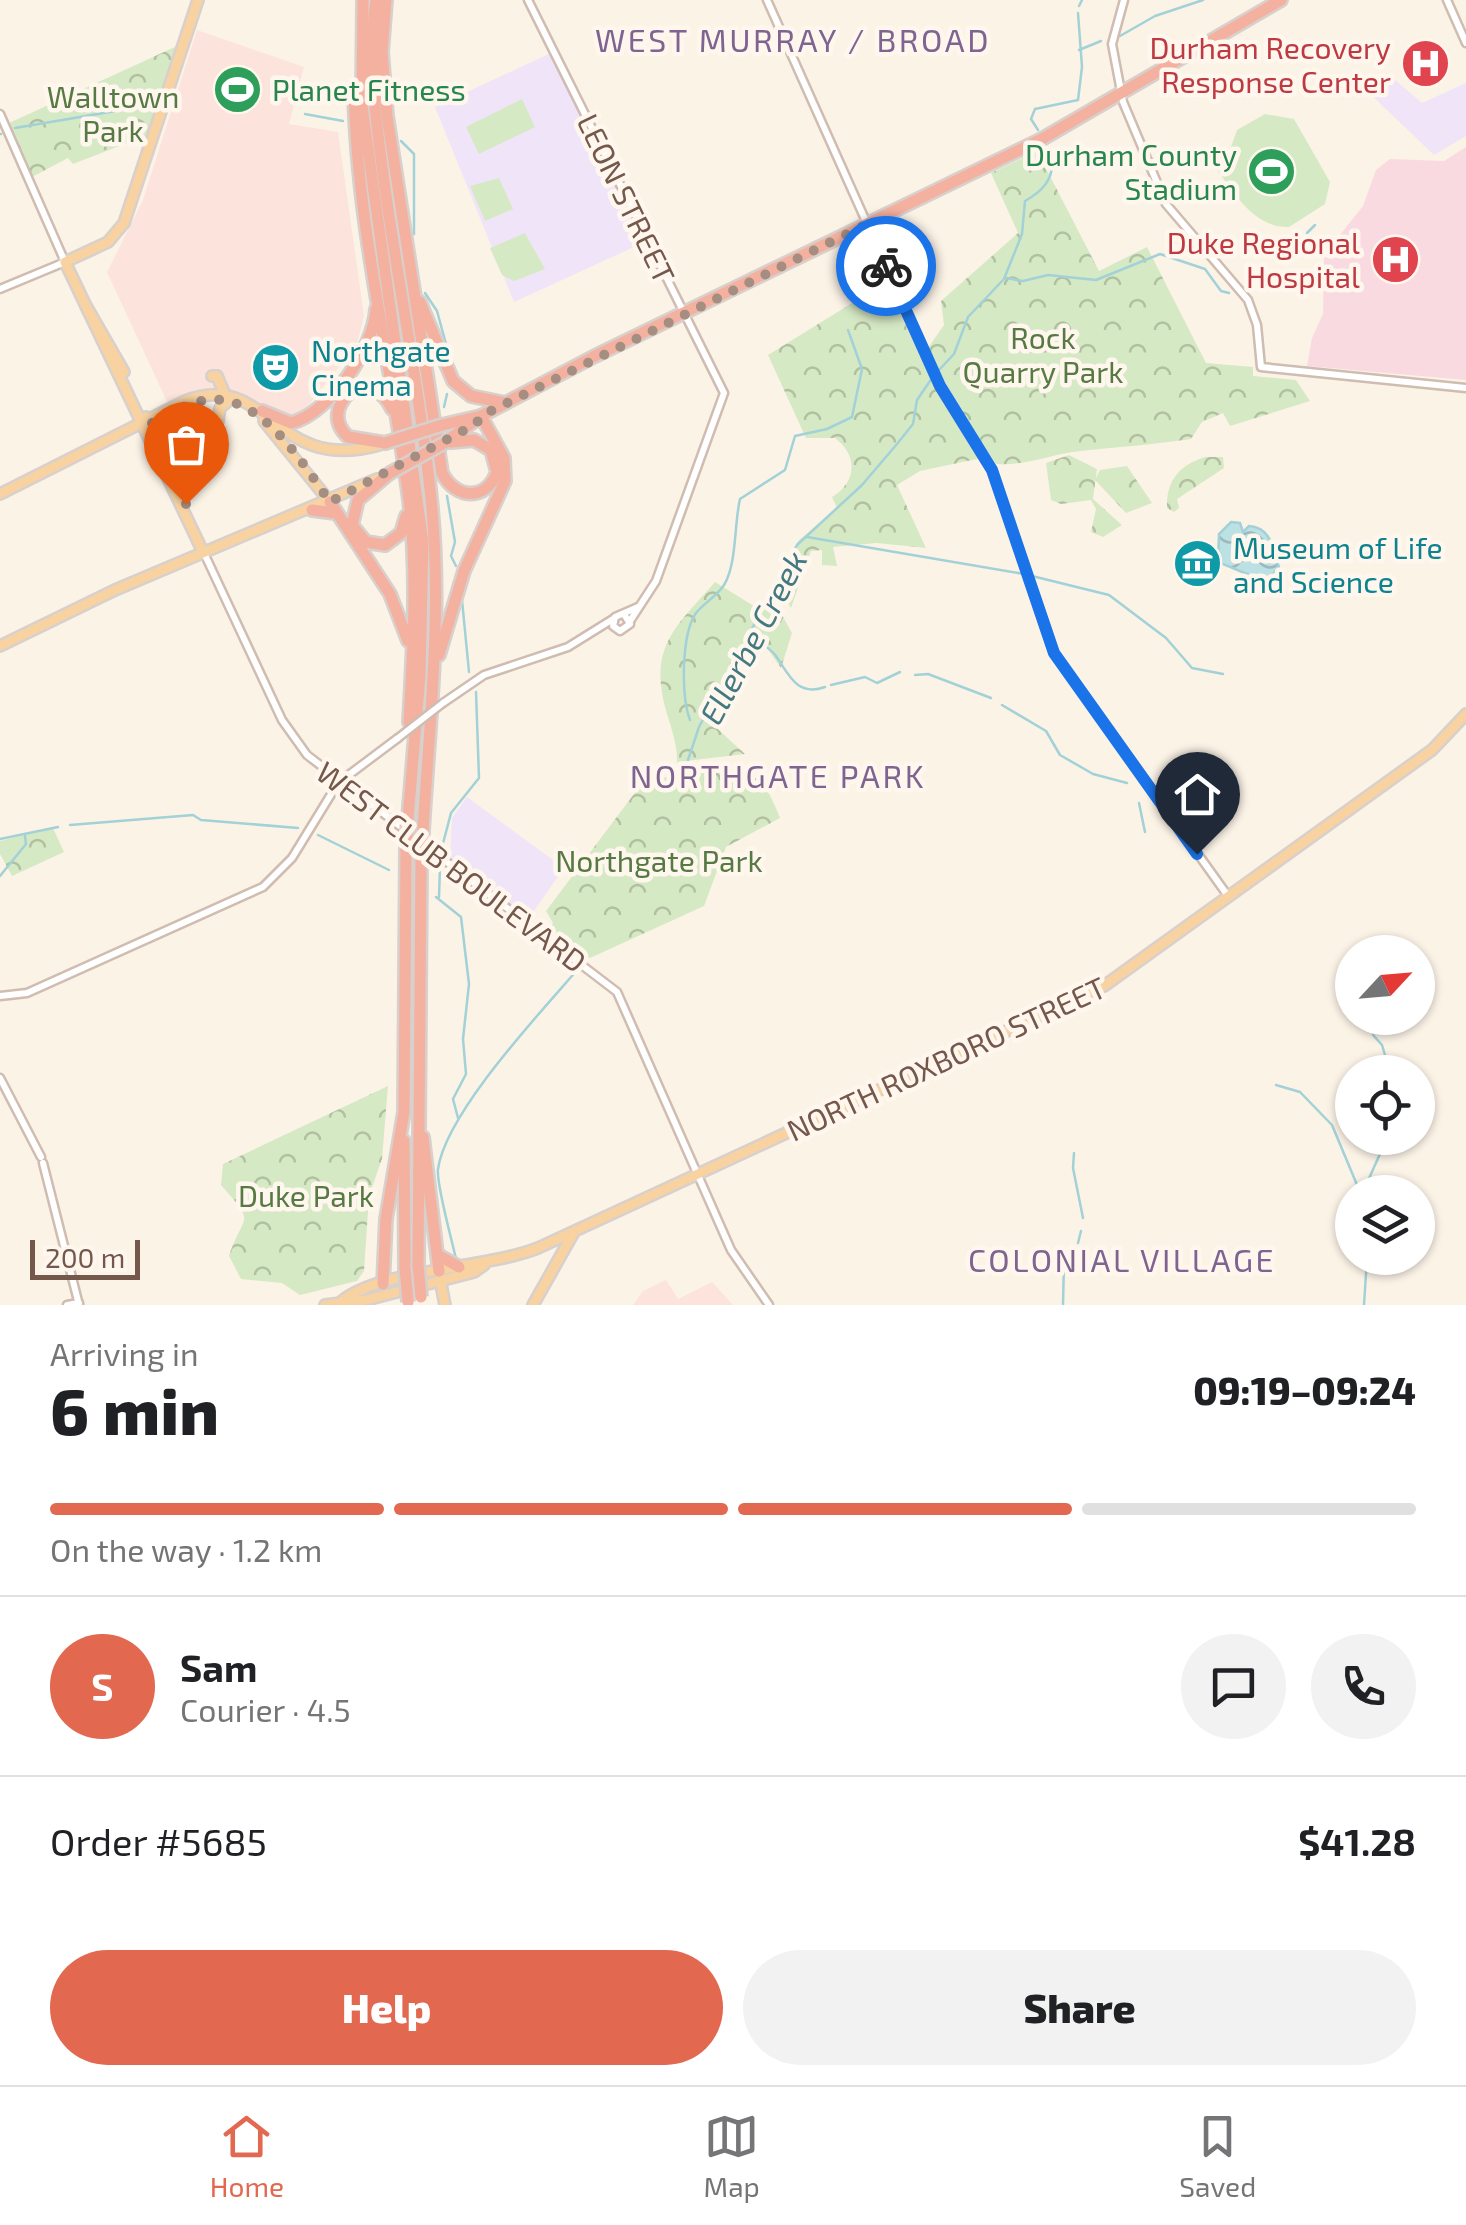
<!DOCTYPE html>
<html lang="en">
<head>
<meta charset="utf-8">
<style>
  body { margin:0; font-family:"Exo 2",sans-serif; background:#f2f2f2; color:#202124; height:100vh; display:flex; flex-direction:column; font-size:38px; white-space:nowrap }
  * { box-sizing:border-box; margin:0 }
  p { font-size:32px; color:#757577 }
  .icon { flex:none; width:55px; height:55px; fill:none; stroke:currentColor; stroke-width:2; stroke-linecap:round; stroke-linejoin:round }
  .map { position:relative; height:1305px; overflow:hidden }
  .details { display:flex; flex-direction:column; background:#fff; flex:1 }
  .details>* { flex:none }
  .needle { width:65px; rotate:64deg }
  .tools { position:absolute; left:1335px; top:935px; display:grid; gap:20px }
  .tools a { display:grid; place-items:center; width:100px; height:100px; border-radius:50%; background:#fff; box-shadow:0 2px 8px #0004; font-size:50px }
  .scale { position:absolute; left:30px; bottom:25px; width:110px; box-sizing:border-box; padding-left:10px; border:5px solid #75584c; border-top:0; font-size:28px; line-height:35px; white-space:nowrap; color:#75584c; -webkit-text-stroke:8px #fff7ed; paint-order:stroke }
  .pin { position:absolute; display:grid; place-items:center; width:85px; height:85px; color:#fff; margin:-102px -42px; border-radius:50% 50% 50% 0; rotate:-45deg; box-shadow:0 0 10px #0007 }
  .pin .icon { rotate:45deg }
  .courier { position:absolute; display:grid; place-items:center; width:100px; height:100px; margin:-50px; border:8px solid #1a73e8; border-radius:50%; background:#fff; color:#222; box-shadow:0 2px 12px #0007 }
  .headline em { font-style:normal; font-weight:800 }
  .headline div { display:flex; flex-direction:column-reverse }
  .headline { display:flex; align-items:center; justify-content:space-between; height:170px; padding:0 50px }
  h1 { font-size:65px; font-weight:800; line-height:75px }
  .bar { display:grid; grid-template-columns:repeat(4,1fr); gap:15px 10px; align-content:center; height:120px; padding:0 50px }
  .bar i { height:12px; border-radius:8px; background:#e0e0e0 }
  .bar .selected { background:#e26850 }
  .bar p { grid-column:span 4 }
  .line { display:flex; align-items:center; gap:25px; padding:0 50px; border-top:2px solid #e0e0e0 }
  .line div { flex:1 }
  .round { display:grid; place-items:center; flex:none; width:105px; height:105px; border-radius:52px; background:#f2f2f2 }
  .action { display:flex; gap:20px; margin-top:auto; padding:20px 50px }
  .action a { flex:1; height:115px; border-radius:60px; background:#e26850; color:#fff; font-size:40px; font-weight:800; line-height:115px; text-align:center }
  .action a+a { background:#f2f2f2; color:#202124 }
  .tab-bar { display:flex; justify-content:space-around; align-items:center; height:140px; border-top:2px solid #e0e0e0; background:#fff; font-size:28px; color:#757577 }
  .tab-bar a { display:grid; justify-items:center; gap:5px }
  .tab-bar .selected { color:#e26850 }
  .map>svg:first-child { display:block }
  .commercial { fill:#fce3db }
  .education { fill:#f0e4f8 }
  .medical { fill:#f9dae0 }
  .green { fill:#d6e9c5 }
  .forest { fill:url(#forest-crowns) }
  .water { fill:url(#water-waves); stroke:#a2d1d7; stroke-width:2.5 }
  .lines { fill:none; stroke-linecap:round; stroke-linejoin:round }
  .stream { stroke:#a2d1d7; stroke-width:2.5 }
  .minor-casing { stroke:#d0bcb0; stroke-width:11 }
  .major-casing { stroke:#d8d0cd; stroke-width:14 }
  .highway-casing { stroke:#d8d0cd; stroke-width:16 }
  .minor { stroke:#fff; stroke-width:6 }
  .major { stroke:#f8d3a1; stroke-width:9 }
  .highway { stroke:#f4b1a0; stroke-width:11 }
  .minor-bridge-casing { stroke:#d0bcb0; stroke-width:11; stroke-linecap:butt }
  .highway-bridge-casing { stroke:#d8d0cd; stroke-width:16; stroke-linecap:butt }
  .minor-bridge { stroke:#fff; stroke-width:6 }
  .highway-bridge { stroke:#f4b1a0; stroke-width:11 }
  .done { stroke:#a48e82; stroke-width:10; stroke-dasharray:0 18 }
  .route { stroke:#1a73e8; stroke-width:12 }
  .labels { text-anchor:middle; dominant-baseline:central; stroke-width:9; stroke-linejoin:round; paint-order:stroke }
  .health-label { font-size:30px; fill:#be3a42; stroke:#fff7ed; text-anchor:end }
  .leisure-label { font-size:30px; fill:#27864d; stroke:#fff7ed; text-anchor:start }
  .park-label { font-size:30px; fill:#577a44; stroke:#fff7ed }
  .street-label { font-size:30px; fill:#75584c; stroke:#fff7ed }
  .culture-label { font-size:30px; fill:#0d838f; stroke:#fff7ed; text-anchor:start }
  .neighbourhood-label { font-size:32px; letter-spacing:2.5px; fill:#7f6491; stroke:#fff7ed }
  .water-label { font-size:32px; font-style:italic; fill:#437a81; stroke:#fff7ed }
</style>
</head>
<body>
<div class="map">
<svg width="1466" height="1305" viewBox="0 0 1466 1305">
  <defs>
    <pattern id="forest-crowns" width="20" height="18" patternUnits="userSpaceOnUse" patternTransform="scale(2.5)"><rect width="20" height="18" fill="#d6e9c5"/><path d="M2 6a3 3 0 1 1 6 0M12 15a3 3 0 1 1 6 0" fill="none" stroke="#b2c0a2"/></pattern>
    <pattern id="water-waves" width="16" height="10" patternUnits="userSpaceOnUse" patternTransform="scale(2.5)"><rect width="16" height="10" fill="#bce1e5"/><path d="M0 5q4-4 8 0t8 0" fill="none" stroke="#9db9bc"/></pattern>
  </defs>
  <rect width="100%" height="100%" fill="#fcf3e7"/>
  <!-- commercial -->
  <g class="commercial">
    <polygon points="197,30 304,67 289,124 338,132 364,316 357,344 304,411 290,419 231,390 207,390 169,406 107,272 143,200"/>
    <polygon points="666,1280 678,1299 712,1282 733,1305 633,1305 643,1291"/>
  </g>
  <!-- education -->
  <g class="education">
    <polygon points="551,53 645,242 514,302 435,107"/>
    <polygon points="1387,73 1422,103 1466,83 1466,136 1434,155 1366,90"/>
    <polygon points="467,797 564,868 529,918 450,859 452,818"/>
  </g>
  <!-- medical -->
  <polygon class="medical" points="1466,147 1466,380 1307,366 1312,338 1323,314 1324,255 1363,206 1376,170 1390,159 1444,161"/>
  <!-- green -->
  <g class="green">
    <polygon points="522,99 535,127 479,154 466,127"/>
    <path d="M1265,114L1294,119L1330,182L1325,204L1289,227C1256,229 1232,192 1217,169L1226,161L1237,130Z"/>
    <polygon points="499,178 513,209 485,221 470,186"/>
    <polygon points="525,233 545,269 514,281 502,275 490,248"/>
  </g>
  <!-- forest -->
  <g class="forest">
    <polygon points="177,46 148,135 73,164 68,158 32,177 9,123"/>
    <path d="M1037,151L1099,271L1147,247L1206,363L1253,367V376L1296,380L1310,401L1230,426L1223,413L1202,422L1191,439C1152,445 1113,447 1073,452C1046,456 1025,466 996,464L951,396L928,348L944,325L941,301L1018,233L991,173Z"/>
    <path d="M886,282L934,386L982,458L920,471L897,485L926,548L877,543L833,547L837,566L822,565V550L811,551L791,608L776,585L798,541L837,508L832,497C857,482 858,455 835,438H806L768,355Z"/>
    <polygon points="1069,455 1097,469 1093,499 1122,525 1103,537 1091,532 1096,509 1091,500 1061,504 1051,500 1046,463"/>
    <path d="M1205,457H1223L1224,468L1177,499L1179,508L1174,512L1167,508C1166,480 1180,465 1205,457Z"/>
    <polygon points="1127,466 1152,503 1126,513 1095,480 1100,470"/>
    <path d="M715,582L762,611L771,595L792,633L781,668L767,648L754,641L745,644L733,670L748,675L708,720L745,754L677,762C678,745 670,725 665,707C649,645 677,626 715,582Z"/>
    <path d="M727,770C758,769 770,791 780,818L726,847L704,906L590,958H581L546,932L553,923L546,911L640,786L659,778Z"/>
    <polygon points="53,828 64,852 12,876 0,854 0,841"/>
    <path d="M388,1086L382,1159L369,1196L364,1271L357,1281L300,1295L282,1283L241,1279L229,1256C244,1211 257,1226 221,1185L223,1164Z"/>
  </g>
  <!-- water -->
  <path class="water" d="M1231,522L1240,523L1243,532L1249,526C1272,528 1272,548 1279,567L1266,582L1218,562L1219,534Z"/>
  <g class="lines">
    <!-- stream -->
    <g class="stream">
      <polyline points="1079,6 1082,0"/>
      <polyline points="1120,36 1155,16 1203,0"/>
      <polyline points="1079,50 1101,41"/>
      <polyline points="305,114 343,121"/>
      <polyline points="15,128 157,104"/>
      <polyline points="1038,130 1031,119 1035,109 1078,100 1082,67 1078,13"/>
      <polyline points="0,134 1,134"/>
      <polyline points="401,141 414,154 414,234"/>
      <polyline points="1307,233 1315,225"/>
      <polyline points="1006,278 1023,281 1048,275 1096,280 1160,254 1205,269 1221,291 1229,293"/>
      <polyline points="425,293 437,311 449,355"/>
      <path d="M939,370L954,354L968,317L1004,279L1022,234L1025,201C1045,190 1059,174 1048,149"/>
      <polyline points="444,407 447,394"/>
      <polyline points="447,496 455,542 451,556 456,566"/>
      <polyline points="807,537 1024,574"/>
      <polyline points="1032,576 1109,595 1166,638 1192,668 1223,674"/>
      <polyline points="462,600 469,672"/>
      <path d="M747,639H757C762,644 772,650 776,656C789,675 797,697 825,687"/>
      <polyline points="915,675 928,674 991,698"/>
      <polyline points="831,685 865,677 877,683 900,672"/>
      <polyline points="1002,705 1046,731 1060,755 1093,774 1127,783"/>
      <path d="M690,720C681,696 681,635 696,613C704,603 717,596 724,585C737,564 734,524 740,499L785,470L795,436L827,429L852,417L862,369L848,330"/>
      <polyline points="688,760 699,727 797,545 862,485 897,444 913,424 917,400 932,378"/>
      <polyline points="1139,803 1145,832"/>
      <polyline points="70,825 193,815 201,820 298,828"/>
      <polyline points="318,835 389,870"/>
      <polyline points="0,839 58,827"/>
      <polyline points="441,851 451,813 479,778 476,692"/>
      <polyline points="0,876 26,844 25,836"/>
      <polyline points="436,897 461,917 469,984 463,1039 466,1074 453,1099 458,1118"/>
      <polyline points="439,897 440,866"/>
      <polyline points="1373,1035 1382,1045 1390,1072"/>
      <polyline points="1276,1085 1300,1092 1332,1125 1360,1192"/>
      <polyline points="1074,1153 1073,1168 1083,1218"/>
      <polyline points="1363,1192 1387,1138"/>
      <polyline points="1078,1243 1081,1231"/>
      <path d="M456,1259C452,1240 436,1184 438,1169C446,1113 540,1013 578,969"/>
      <polyline points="1063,1305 1064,1262 1073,1249"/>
      <polyline points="1364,1305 1367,1258"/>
    </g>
    <defs>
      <g id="minor">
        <polyline points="528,0 724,393 656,581 630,621"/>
        <polyline points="767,0 940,387 992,470 1054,653 1228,896"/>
        <polyline points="1124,0 1112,44 1123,102 1166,204 1248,300 1257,325 1261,367 1466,388"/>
        <polyline points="1447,0 1466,43"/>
        <polyline points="0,114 65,262 0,289"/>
        <polyline points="204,553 282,720 307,755 617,992 731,1250 769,1305"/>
        <polyline points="624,614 630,624 620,631 613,626 615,617 638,607"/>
        <polyline points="443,703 484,675 568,647 613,619"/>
        <polyline points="0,996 27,993 263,887 292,858 338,783 398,738"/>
        <polyline points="0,1078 41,1157"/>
        <polyline points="43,1163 79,1305"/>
        <polyline points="67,1305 79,1303"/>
      </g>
      <g id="major">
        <polyline points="198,0 124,223 108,242 65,262 203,552"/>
        <polyline points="86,306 124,372"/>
        <polyline points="212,376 217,376 225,395"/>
        <polyline points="146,417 167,462"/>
        <polyline points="218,421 220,408 228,401"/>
        <polyline points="264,421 330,502"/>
        <path d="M0,494L185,401C269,368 272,475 379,445"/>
        <polyline points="0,646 115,590 377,479"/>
        <polyline points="440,1279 445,1305"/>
        <path d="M342,1301C382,1269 485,1269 538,1248L1104,986L1432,750L1466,714"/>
        <polyline points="325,1305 366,1300 474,1272 484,1265"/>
        <polyline points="533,1305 574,1232"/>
      </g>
      <g id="highway">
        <polyline points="363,0 362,106 423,543 420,675 408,819"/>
        <path d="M376,0C367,61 376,121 384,181C398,284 419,386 430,489C443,603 430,716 423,830"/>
        <path d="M386,0L382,52L387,116L442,473C455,499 486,502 497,472L491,450L474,440L451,442"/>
        <path d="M354,90C357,228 392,364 409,500C418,574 413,649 409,722"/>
        <polyline points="420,302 453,381 471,396 505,403"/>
        <path d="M262,411L291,423C330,413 374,348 376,309"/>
        <polyline points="442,425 481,416"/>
        <polyline points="446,442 481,416 595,356 1042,139 1281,0"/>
        <path d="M385,443L348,437C333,423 335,406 350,392C369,384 383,390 392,409"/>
        <polyline points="390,473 358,500 352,525 366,542 385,545 401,533 406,516"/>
        <polyline points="330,502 390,594 408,641"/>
        <polyline points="312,510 335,513"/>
        <polyline points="439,655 464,571 505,481 504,458 481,416"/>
        <polyline points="423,1137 439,1271"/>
        <polyline points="404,1141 405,1268"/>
        <polyline points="438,1255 459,1267"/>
        <polyline points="418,1265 421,860"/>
        <polyline points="383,1284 386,1219 404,1112 406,849"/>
      </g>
    </defs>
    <!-- minor casing -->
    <use href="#minor" class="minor-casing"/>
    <!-- major casing -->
    <use href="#major" class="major-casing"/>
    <!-- highway casing -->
    <use href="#highway" class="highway-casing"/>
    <!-- minor -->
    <use href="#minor" class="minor"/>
    <!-- major -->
    <use href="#major" class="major"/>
    <!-- highway -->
    <use href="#highway" class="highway"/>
    <defs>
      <polyline id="minor-bridge" points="398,738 443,703"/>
      <g id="highway-bridge">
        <polyline points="385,443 442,425"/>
        <polyline points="390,473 446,442"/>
        <polyline points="406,849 408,819"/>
        <polyline points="421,860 423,830"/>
        <polyline points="418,1265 421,1297"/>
        <polyline points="405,1268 408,1302"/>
      </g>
    </defs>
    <!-- minor-bridge casing -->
    <use href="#minor-bridge" class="minor-bridge-casing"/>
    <!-- highway-bridge casing -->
    <use href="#highway-bridge" class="highway-bridge-casing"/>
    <!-- minor-bridge -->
    <use href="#minor-bridge" class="minor-bridge"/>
    <!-- highway-bridge -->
    <use href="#highway-bridge" class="highway-bridge"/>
  </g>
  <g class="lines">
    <!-- done -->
    <path class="done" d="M186,504L150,424C169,415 188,402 208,400C262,394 303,464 330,502L476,424L481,416L867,224L886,266"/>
    <!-- route -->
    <polyline class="route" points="886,266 940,386 992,470 1054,653 1197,854"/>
  </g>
  <!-- icons -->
  <defs>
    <symbol id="hospital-disc" viewBox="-11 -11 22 22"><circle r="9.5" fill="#e0444e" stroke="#fff7ed"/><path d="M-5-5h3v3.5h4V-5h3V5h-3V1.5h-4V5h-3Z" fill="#fff"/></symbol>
    <symbol id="stadium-disc" viewBox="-11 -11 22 22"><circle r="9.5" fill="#2e9e5b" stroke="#fff7ed"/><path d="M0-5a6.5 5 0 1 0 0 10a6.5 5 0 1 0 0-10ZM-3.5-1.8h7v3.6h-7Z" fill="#fff"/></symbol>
    <symbol id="theatre-disc" viewBox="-11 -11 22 22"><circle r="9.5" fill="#0f9aa8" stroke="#fff7ed"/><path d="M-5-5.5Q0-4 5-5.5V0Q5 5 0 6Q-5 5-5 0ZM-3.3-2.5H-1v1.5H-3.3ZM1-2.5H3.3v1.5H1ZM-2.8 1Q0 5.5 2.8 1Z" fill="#fff"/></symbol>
    <symbol id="museum-disc" viewBox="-11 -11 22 22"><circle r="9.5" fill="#0f9aa8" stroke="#fff7ed"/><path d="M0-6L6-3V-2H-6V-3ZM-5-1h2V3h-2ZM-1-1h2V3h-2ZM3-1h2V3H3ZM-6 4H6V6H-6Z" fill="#fff"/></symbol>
  </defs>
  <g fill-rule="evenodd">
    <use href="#hospital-disc" x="1398" y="36" width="55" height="55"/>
    <use href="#stadium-disc" x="210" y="62" width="55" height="55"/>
    <use href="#stadium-disc" x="1244" y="144" width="55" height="55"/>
    <use href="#hospital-disc" x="1368" y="232" width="55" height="55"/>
    <use href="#theatre-disc" x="248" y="340" width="55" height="55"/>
    <use href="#museum-disc" x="1170" y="536" width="55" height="55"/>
  </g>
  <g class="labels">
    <!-- health labels -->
    <g class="health-label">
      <text x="1391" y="47">Durham Recovery<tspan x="1391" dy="34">Response Center</tspan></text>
      <text x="1360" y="242">Duke Regional<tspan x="1360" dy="34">Hospital</tspan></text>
    </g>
    <!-- leisure labels -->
    <g class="leisure-label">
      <text x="272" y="89">Planet Fitness</text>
      <text x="1237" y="154" text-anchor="end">Durham County<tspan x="1237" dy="34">Stadium</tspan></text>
    </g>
    <!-- park labels -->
    <g class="park-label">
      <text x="113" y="96">Walltown<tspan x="113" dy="34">Park</tspan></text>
      <text x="1043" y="337">Rock<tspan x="1043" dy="34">Quarry Park</tspan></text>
      <text x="659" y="860">Northgate Park</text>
      <text x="306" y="1195">Duke Park</text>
    </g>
    <!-- street labels -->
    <g class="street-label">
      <text transform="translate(627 198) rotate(64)">LEON STREET</text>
      <text transform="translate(452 866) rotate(37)">WEST CLUB BOULEVARD</text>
      <text transform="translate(946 1058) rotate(-25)">NORTH ROXBORO STREET</text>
    </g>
    <!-- culture labels -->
    <g class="culture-label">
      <text x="311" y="350">Northgate<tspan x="311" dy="34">Cinema</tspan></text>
      <text x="1233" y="547">Museum of Life<tspan x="1233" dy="34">and Science</tspan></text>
    </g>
    <!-- neighbourhood labels -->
    <g class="neighbourhood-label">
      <text x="793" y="39">WEST MURRAY / BROAD</text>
      <text x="778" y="775">NORTHGATE PARK</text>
      <text x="1122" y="1259">COLONIAL VILLAGE</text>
    </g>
    <!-- water labels -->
    <g class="water-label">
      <text transform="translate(752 637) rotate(-62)">Ellerbe Creek</text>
    </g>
  </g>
</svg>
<div class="tools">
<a><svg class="needle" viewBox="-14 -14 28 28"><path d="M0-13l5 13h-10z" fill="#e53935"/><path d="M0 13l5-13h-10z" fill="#757577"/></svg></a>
<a><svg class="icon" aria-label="locate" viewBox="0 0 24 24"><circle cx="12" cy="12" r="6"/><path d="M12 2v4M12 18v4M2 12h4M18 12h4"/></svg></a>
<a><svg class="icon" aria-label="layers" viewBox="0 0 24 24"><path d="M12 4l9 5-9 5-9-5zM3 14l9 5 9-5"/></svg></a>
</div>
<div class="scale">200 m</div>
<div class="pin" style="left:186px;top:504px;background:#ea580c"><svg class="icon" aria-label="bag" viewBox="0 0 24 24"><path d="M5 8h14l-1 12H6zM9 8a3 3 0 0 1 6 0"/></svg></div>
<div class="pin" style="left:1197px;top:854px;background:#1f2937"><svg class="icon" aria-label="home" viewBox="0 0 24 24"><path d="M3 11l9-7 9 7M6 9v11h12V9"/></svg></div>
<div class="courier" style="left:886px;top:266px"><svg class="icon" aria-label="bike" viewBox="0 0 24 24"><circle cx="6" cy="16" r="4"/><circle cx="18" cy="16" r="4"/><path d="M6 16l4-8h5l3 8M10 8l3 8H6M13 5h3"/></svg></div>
</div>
<section class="details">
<div class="headline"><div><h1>6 min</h1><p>Arriving in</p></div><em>09:19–09:24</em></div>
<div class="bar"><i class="selected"></i><i class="selected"></i><i class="selected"></i><i></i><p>On the way · 1.2 km</p></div>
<div class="line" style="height:180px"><b class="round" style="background:#e26850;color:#fff">S</b><div><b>Sam</b><p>Courier · 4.5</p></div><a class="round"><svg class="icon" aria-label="chat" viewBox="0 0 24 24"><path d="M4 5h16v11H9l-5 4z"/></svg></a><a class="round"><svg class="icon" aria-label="phone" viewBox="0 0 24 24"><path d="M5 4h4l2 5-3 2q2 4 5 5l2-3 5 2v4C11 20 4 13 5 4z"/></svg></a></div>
<div class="line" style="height:130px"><div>Order #5685</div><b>$41.28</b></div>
<div class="action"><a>Help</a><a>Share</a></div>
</section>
<nav class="tab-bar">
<a class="selected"><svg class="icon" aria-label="home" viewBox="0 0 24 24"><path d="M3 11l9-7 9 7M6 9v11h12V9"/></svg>Home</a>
<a><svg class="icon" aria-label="map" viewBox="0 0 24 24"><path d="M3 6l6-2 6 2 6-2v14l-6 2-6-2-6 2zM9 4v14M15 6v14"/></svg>Map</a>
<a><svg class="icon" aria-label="saved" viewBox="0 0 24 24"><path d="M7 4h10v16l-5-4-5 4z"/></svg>Saved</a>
</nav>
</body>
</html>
